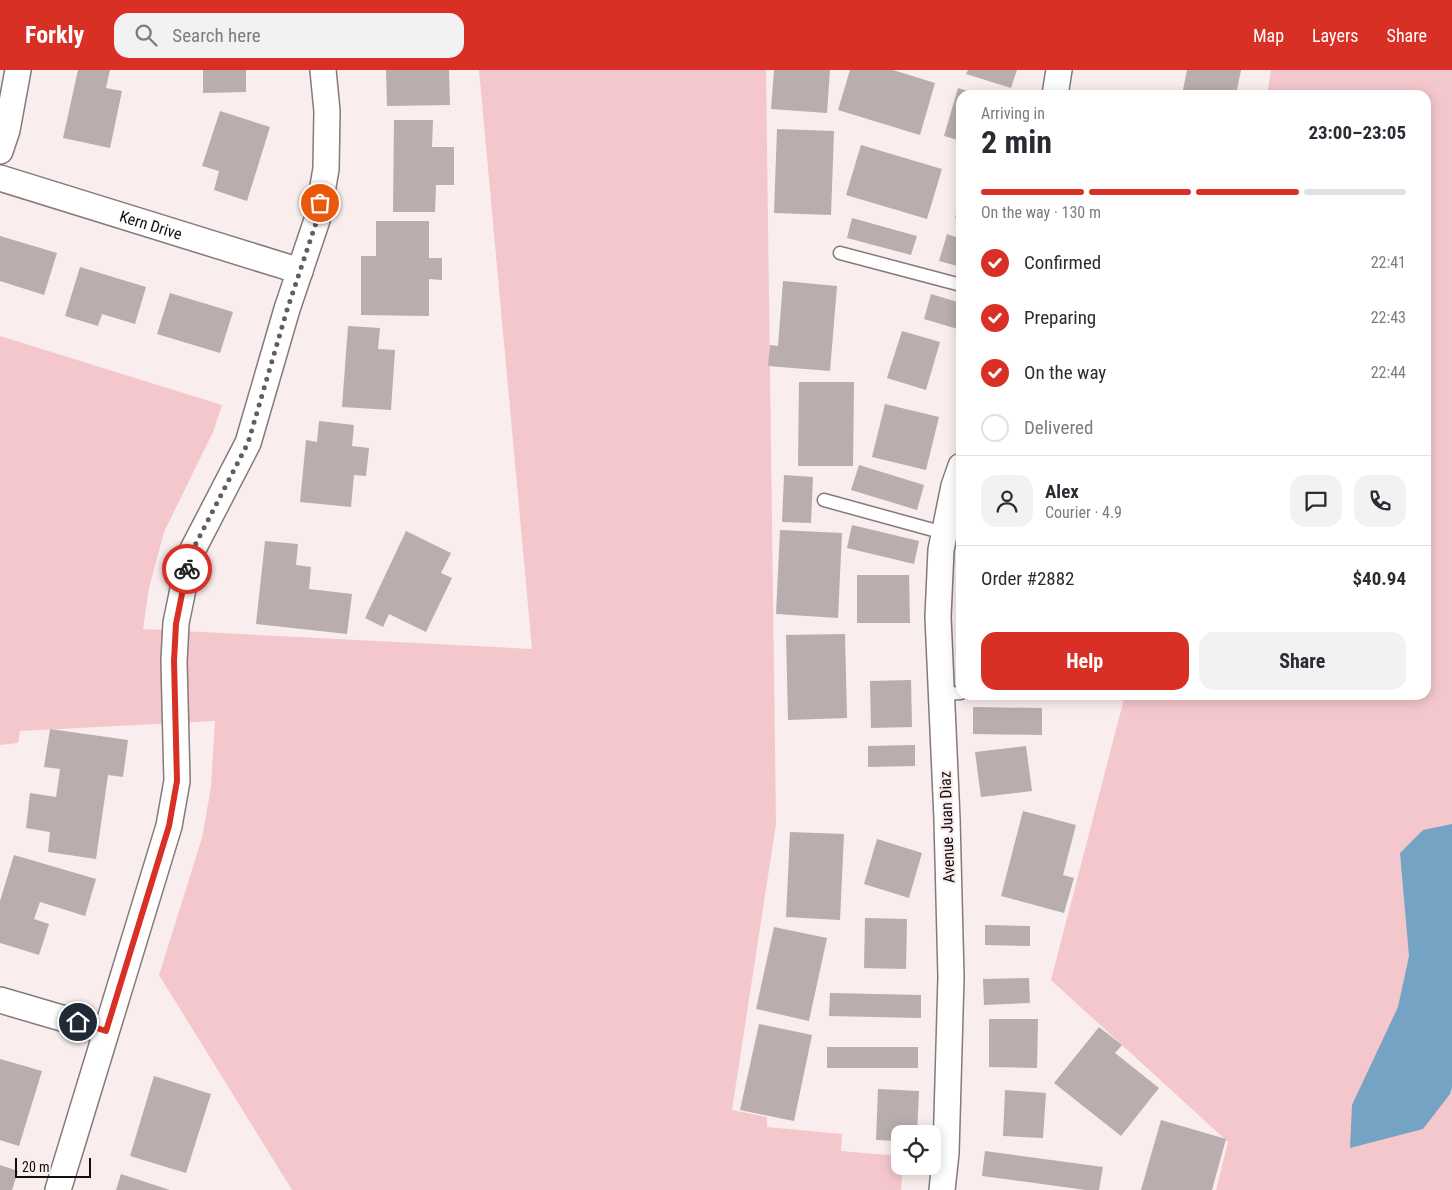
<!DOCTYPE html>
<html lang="en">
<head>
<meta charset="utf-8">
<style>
  body { margin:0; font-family:"Roboto Condensed",sans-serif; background:#f2f2f3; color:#2b2b33; height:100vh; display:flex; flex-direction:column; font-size:19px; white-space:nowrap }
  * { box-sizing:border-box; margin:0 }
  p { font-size:16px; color:#7c7c81 }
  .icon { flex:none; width:28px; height:28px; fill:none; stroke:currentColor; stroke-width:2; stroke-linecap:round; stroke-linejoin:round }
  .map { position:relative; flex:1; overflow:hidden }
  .side { position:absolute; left:956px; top:20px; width:475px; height:610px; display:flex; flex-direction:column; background:#fff; border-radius:15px; box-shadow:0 2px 12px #0003 }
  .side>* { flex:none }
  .buttons { position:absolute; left:891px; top:1055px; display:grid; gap:10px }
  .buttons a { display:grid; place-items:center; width:50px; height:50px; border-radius:10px; background:#fff; box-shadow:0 2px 12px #0003; font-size:25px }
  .scale { position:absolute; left:15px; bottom:12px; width:76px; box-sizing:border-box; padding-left:5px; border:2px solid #130f0f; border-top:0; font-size:14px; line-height:18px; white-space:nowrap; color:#130f0f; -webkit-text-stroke:4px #faedee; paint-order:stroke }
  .pin { position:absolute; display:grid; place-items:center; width:42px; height:42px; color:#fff; margin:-21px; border:2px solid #fff; border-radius:50%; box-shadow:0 1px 5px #0007 }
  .courier { position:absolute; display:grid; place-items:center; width:50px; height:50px; margin:-25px; border:4px solid #d93025; border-radius:50%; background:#fff; color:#222; box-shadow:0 1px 6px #0007 }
  .head em { font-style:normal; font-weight:700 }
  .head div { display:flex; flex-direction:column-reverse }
  .head { display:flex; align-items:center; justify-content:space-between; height:85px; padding:0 25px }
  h1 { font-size:32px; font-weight:700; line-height:38px }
  .bar { display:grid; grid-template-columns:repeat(4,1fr); gap:8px 5px; align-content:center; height:60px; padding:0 25px }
  .bar i { height:6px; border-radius:4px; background:#e1e1e2 }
  .bar .on { background:#d93025 }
  .bar p { grid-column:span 4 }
  .line { display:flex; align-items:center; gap:12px; padding:0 25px; border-top:1px solid #e1e1e2 }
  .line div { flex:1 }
  .round { display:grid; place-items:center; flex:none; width:52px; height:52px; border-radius:15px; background:#f2f2f3 }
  ol { padding:0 25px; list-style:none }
  li { display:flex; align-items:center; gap:15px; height:55px }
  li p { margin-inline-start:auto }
  li .icon { padding:5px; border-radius:50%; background:#d93025; color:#fff; stroke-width:4 }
  li:last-child { color:#7c7c81 }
  li i { width:28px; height:28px; border:2px solid #e1e1e2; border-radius:50% }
  .action { display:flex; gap:10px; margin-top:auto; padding:10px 25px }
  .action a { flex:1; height:58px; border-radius:15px; background:#d93025; color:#fff; font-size:20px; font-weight:700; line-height:58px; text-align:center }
  .action a+a { background:#f2f2f3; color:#2b2b33 }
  header { display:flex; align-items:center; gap:30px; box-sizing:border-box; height:70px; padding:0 25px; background:#d93025; color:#fff }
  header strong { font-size:24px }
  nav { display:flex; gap:28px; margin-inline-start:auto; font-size:18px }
  .search { width:350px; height:45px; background:#f2f2f3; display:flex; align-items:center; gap:12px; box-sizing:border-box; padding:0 18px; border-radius:15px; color:#7c7c81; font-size:19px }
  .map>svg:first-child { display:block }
  .green { fill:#f4c7cc }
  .water { fill:#74a3c3 }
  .building { fill:#baadae }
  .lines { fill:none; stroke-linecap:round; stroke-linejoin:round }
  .lane-casing { stroke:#85797a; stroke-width:15 }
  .street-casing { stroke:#85797a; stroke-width:28 }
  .lane { stroke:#fff; stroke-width:12 }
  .street { stroke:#fff; stroke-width:25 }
  .done { stroke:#645d5d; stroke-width:5; stroke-dasharray:0 9 }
  .route { stroke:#d93025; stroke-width:6 }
  .labels { text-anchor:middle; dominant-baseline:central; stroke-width:4.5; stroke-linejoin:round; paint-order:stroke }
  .street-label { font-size:16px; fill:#130f0f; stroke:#faedee }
</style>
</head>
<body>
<header>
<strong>Forkly</strong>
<div class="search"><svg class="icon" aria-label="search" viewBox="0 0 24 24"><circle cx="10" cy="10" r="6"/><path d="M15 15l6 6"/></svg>Search here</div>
<nav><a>Map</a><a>Layers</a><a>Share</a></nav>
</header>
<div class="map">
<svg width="1452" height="1120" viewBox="0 0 1452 1120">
  <rect width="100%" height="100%" fill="#faedee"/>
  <!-- green -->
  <g class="green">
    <polygon points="479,0 766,0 776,754 732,1040 767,1047 767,1057 842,1064 841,1081 900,1086 900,1096 903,1096 901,1120 292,1120 159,905 202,768 211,717 215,651 20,661 18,673 0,675 0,266 222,335 213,362 164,462 149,518 143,559 532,579"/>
    <polygon points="1271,0 1452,0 1452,1120 1216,1120 1228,1072 1051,910 1125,625 1426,625 1426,25 1267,25"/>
  </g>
  <!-- water -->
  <polygon class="water" points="1452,754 1452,1017 1450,1024 1423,1059 1350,1078 1352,1035 1398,937 1409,886 1400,783 1423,760"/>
  <!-- building -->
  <g class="building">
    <polygon points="78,0 110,0 106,18 122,21 110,78 63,68"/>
    <polygon points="203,0 246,0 246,22 203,23"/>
    <polygon points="386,0 449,0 450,35 387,36"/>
    <polygon points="774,0 830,0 827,43 771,39"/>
    <polygon points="850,0 893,0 935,13 920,65 838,40"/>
    <polygon points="968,0 1017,0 1011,18 966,4"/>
    <polygon points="1187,0 1241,0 1236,25 1182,25"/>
    <polygon points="958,18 980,25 961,25 961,71 944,66"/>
    <polygon points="220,41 270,57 247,131 214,120 219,101 202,96"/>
    <polygon points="394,50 433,50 432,77 454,77 454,115 436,115 435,142 393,142"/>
    <polygon points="777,59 834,61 831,145 774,143"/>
    <polygon points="861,75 942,99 927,149 846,125"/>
    <polygon points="961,127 961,150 955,148"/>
    <polygon points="852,148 917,166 911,185 847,168"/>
    <polygon points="376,151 429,151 429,188 442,188 442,210 429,209 429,246 361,245 361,186 376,186"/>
    <polygon points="947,164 961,169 961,197 939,191"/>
    <polygon points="0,166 57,183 44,225 0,211"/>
    <polygon points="80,197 146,217 135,254 102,244 98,256 65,246"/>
    <polygon points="783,211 837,216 830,301 768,296 770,275 778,276"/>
    <polygon points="170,223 233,242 220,283 157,264"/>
    <polygon points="931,224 961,233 961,260 924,249"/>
    <polygon points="348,256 380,258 378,279 395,280 391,340 342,337"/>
    <polygon points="902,261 940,272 926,320 887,308"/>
    <polygon points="799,312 854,312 853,396 798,396"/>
    <polygon points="885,334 939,347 926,400 872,387"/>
    <polygon points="319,351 354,355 352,376 369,378 366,406 354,405 351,437 300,432 306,370 317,372"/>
    <polygon points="859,395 924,415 917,440 851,420"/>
    <polygon points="784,405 813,407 811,453 782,452"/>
    <polygon points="852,455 919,471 914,494 847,478"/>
    <polygon points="780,460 842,463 838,548 776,544"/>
    <polygon points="406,461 451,483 441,503 452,508 426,562 389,544 383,557 365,548"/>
    <polygon points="265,471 298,474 296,495 311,497 309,519 352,524 347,564 256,554"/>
    <polygon points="857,505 909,505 910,553 857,553"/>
    <polygon points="845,564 847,648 788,650 786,565"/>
    <polygon points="911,610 912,657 871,658 870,611"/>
    <polygon points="973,637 1042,638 1042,665 973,664"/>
    <polygon points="50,659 128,670 123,707 108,705 96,789 48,782 50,762 26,758 30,723 56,727 60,699 44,697"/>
    <polygon points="915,675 915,696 868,697 868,676"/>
    <polygon points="1026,676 1032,721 981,727 975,682"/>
    <polygon points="1023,741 1076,755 1063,805 1074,808 1064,843 1001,826"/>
    <polygon points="790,762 844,764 840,850 786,847"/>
    <polygon points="877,769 922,783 909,828 864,814"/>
    <polygon points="14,785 96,809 85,846 40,832 34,849 49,854 39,885 0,873 0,831"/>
    <polygon points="865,848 907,849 906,899 864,898"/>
    <polygon points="985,855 1030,856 1030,876 985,875"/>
    <polygon points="774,857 827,868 809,951 756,939"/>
    <polygon points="1029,908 1030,933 984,935 983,909"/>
    <polygon points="830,923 921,925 921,948 829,946"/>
    <polygon points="989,949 1038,949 1037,998 989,997"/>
    <polygon points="759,954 812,965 794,1051 740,1040"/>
    <polygon points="1099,957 1122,975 1115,983 1159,1018 1121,1066 1054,1013"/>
    <rect x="827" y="977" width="91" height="21"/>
    <polygon points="0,989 42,1001 19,1076 0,1070"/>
    <polygon points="154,1006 211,1024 186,1103 130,1086"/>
    <polygon points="878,1019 919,1021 917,1064 900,1064 900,1071 876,1070"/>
    <polygon points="1005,1020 1046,1023 1043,1068 1003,1066"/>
    <polygon points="1161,1050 1226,1069 1212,1120 1141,1120"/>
    <polygon points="985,1081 1103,1097 1099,1120 1086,1120 982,1106"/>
    <polygon points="0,1095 18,1101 12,1120 0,1120"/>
    <polygon points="121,1104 170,1120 116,1120"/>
  </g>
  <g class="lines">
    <defs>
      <g id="lane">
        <polyline points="840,183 961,215"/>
        <polyline points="824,430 944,463"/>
        <polyline points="941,624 961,623"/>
      </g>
      <g id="street">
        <polyline points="1055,25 1059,0"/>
        <polyline points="0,81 7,60 18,0"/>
        <path id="s1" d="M0,108L300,201"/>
        <polyline points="0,930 106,961"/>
        <polyline points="58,1120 169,756 177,711 174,591 176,553 190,485 248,373 287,239 317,150 326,99 327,41 323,0"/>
        <polyline points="942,1120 946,1083 951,907 947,749 938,547 941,480 954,416 961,396"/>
      </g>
    </defs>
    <!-- lane casing -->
    <use href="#lane" class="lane-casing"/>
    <!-- street casing -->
    <use href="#street" class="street-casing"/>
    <!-- lane -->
    <use href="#lane" class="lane"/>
    <!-- street -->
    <use href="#street" class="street"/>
  </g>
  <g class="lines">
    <!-- done -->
    <polyline class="done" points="187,499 190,485 248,373 287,240 317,150 320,133"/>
    <!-- route -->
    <polyline class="route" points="78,952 106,961 169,756 177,711 174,591 176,554 187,499"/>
  </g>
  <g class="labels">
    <!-- street labels -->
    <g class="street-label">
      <text stroke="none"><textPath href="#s1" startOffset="158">Kern Drive</textPath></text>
      <text transform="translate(947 757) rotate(-92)">Avenue Juan Diaz</text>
    </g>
  </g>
</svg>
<div class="buttons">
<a><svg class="icon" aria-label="locate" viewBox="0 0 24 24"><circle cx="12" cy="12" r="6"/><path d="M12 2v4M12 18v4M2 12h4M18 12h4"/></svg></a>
</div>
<div class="scale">20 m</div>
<div class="pin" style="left:320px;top:133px;background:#ea580c"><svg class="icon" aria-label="bag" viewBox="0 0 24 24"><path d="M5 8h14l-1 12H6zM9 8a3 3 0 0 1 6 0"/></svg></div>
<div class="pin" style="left:78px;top:952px;background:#1f2937"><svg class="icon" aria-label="home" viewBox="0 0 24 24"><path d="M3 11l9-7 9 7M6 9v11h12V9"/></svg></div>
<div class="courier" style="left:187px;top:499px"><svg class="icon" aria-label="bike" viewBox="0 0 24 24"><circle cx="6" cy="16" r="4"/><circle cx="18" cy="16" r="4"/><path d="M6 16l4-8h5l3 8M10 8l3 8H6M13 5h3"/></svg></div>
<section class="side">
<div class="head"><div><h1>2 min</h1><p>Arriving in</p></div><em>23:00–23:05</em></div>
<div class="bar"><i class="on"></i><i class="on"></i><i class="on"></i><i></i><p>On the way · 130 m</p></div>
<ol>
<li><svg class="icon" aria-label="check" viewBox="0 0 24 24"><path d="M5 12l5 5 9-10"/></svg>Confirmed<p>22:41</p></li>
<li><svg class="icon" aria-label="check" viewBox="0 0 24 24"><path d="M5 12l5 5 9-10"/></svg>Preparing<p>22:43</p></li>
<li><svg class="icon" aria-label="check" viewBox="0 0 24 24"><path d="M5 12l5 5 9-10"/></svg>On the way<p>22:44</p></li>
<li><i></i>Delivered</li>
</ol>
<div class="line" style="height:90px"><a class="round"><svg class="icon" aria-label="person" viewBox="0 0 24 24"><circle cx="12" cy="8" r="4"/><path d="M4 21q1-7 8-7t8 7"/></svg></a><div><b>Alex</b><p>Courier · 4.9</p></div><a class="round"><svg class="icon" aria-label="chat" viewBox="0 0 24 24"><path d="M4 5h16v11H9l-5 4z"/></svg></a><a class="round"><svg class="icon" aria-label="phone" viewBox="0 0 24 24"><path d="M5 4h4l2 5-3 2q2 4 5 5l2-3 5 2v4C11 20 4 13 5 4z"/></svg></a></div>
<div class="line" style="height:65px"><div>Order #2882</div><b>$40.94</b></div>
<div class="action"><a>Help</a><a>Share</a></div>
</section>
</div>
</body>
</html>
